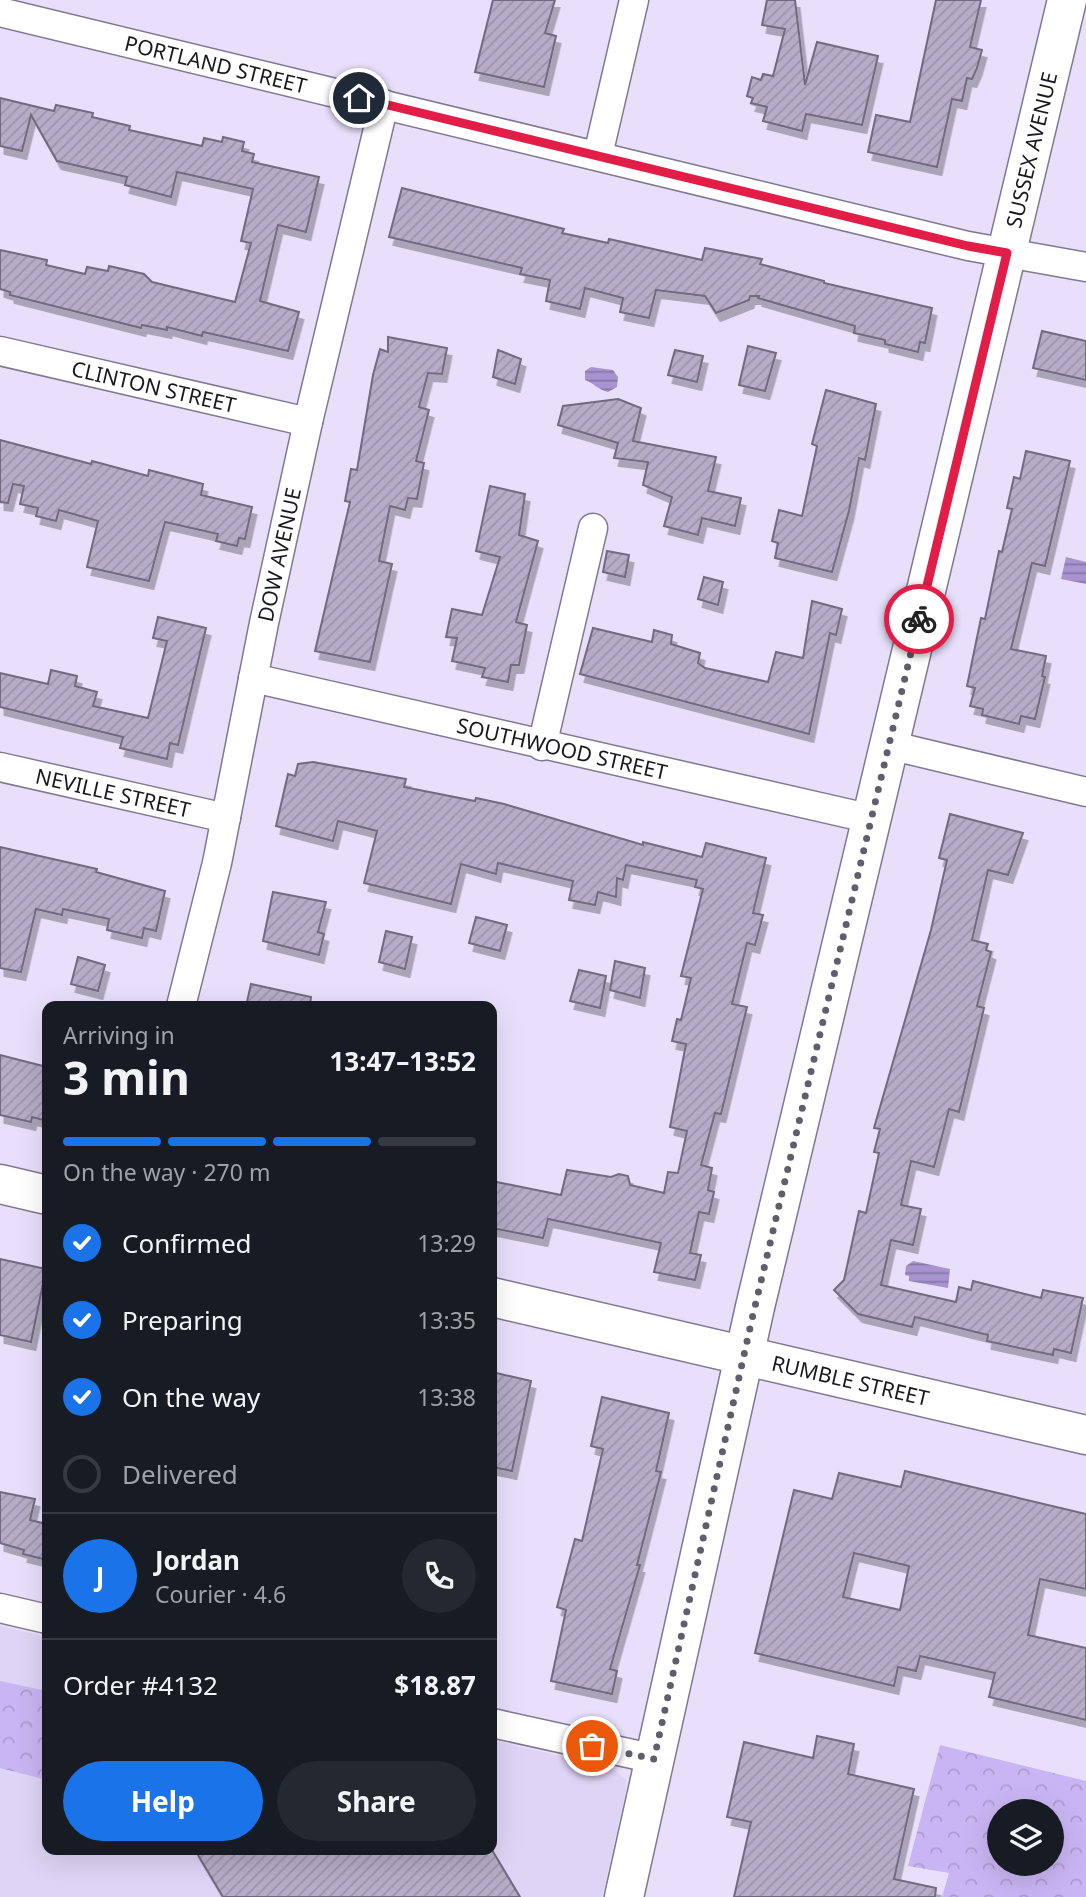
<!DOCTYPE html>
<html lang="en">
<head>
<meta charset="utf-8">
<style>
  body { margin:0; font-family:"Noto Sans",sans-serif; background:#242831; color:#f1f3f6; height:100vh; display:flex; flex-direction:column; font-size:26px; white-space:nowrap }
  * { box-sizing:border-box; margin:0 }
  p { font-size:23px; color:#9ea1a6 }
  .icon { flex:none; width:38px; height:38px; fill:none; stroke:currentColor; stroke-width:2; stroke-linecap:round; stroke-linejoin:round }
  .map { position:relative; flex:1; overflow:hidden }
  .side { position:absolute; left:42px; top:1001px; width:455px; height:854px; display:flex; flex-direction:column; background:#171b24; border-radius:14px; box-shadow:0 7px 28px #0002 }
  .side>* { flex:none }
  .controls { position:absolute; left:987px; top:1799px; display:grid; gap:14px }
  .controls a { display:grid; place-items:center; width:77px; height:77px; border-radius:50%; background:#171b24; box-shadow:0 7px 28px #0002; font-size:35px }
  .pin { position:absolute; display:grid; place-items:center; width:60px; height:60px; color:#fff; margin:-30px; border:4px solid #fff; border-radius:50%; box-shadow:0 2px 7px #0007 }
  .courier { position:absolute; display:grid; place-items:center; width:70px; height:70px; margin:-35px; border:5px solid #e11d48; border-radius:50%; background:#fff; color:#222; box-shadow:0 2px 9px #0007 }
  .headline em { font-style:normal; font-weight:700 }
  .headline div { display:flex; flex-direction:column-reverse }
  .headline { display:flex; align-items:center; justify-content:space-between; height:119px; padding:0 21px }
  h1 { font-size:46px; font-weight:700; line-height:52px }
  .bar { display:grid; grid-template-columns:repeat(4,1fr); gap:10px 7px; align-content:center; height:84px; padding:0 21px }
  .bar i { height:9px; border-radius:5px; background:#363941 }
  .bar .current { background:#1a73e8 }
  .bar p { grid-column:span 4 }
  .line { display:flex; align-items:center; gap:18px; padding:0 21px; border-top:2px solid #363941 }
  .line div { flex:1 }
  .round { display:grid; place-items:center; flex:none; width:74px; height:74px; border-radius:37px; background:#242831 }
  ol { padding:0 21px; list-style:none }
  li { display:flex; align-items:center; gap:21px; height:77px }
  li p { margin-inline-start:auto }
  li .icon { padding:7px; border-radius:50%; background:#1a73e8; color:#fff; stroke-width:4 }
  li:last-child { color:#9ea1a6 }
  li i { width:38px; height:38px; border:4px solid #363941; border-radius:50% }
  .cta { display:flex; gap:14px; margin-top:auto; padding:14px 21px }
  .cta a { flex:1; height:80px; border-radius:42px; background:#1a73e8; color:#fff; font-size:28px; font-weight:700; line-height:80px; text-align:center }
  .cta a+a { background:#242831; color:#f1f3f6 }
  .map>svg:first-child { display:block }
  .built { fill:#ded4f5 }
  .park { fill:url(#park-crowns); fill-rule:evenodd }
  .water { fill:url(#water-rules) }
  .building { fill:url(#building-hatch); stroke:#716a81; stroke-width:2; fill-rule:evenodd; filter:url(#shadow) }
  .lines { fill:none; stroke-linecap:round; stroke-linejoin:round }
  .street-casing { stroke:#807890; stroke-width:31 }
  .secondary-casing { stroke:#807890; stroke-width:41 }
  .street { stroke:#fff; stroke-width:28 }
  .secondary { stroke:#fff; stroke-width:38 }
  .done { stroke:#625d6d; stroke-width:7; stroke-dasharray:0 12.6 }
  .route { stroke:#e11d48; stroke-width:9 }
  .labels { text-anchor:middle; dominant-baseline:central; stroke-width:7; stroke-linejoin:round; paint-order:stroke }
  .street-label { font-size:21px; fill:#1a1720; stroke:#e8e0fb }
</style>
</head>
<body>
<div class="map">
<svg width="1086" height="1897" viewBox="0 0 1086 1897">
  <defs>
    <pattern id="park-crowns" width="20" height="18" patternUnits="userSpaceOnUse" patternTransform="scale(1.75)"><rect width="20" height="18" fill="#c9b5f3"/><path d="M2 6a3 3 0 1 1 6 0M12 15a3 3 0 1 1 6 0" fill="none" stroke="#ac9bd0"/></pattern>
    <pattern id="water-rules" width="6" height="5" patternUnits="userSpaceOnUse" patternTransform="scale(1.75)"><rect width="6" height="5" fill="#a793cf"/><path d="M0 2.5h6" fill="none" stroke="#8777a8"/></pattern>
    <pattern id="building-hatch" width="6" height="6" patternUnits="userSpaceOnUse" patternTransform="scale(1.75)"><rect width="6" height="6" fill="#b5adc7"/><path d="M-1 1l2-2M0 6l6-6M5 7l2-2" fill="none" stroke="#9b94ab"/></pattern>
    <filter id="shadow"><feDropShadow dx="4.5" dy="8" stdDeviation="0" flood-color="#0004"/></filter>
  </defs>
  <rect width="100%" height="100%" fill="#e8e0fb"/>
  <!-- built -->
  <polygon class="built" points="0,1626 47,1637 47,1850 492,1850 492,1740 611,1768 626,1779 626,1790 602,1897 0,1897"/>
  <!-- park -->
  <g class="park">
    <polygon points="0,1681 47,1691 47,1780 0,1768"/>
    <path d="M940,1745L1086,1781V1897H942L949,1873L908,1866ZM999,1811H1052V1864H999Z"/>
  </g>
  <!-- water -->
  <g class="water">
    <path d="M591,367L613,370L618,377L617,387L608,392C599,390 593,383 585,380V371Z"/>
    <polygon points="1066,557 1086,562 1086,584 1061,579"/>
    <polygon points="913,1261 950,1269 948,1288 909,1281 909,1276 905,1275 906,1266"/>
  </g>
  <!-- building -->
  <g class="building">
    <polygon points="493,0 555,0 545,33 556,36 544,87 475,72"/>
    <polygon points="767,0 795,0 805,85 817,42 878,56 862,125 806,114 802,131 763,121 767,107 751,103 753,98 747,96 752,77 761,80 763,74 773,76 785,29 762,25"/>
    <polygon points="936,0 981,0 970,47 982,50 977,68 972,79 967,78 962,101 952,99 937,167 868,152 876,115 910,122"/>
    <polygon points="0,98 54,111 56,105 93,113 92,117 130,126 129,130 202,146 204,138 222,142 223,137 244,142 242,151 254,154 252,162 319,177 306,232 278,225 260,301 299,312 288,351 203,332 202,336 167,327 167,330 142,325 141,328 10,295 10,292 0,289 0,250 47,260 46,265 85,274 87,267 108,271 109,266 144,274 152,282 235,302 251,243 241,241 253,189 177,172 171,197 125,185 127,177 57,161 31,115 22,151 0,146"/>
    <polygon points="402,188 564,229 562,233 608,243 609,239 702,260 705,248 762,259 760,264 824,281 824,283 932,308 925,343 920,342 918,352 885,344 885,340 854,333 855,326 758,298 759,296 750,296 749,300 716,313 705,296 656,290 649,318 620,312 623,298 585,288 580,309 546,301 550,280 520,274 522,268 389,237"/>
    <polygon points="1042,331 1086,341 1086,380 1033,368"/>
    <polygon points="388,337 447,348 442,374 428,373 419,407 429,410 416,461 424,463 417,499 408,498 405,510 390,506 379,561 392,564 370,662 315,651 350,502 345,501 351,469 357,470 373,375 380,349 388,352"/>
    <polygon points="748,346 776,353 765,391 739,385"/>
    <polygon points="498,350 521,359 515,384 493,377"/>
    <polygon points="675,350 703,356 697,382 668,375"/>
    <polygon points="826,390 876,404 865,460 859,458 849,511 832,572 775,558 778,543 772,541 779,510 802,516 817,446 812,444"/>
    <polygon points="618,399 641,408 633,441 716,457 708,491 741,498 735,526 702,518 698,535 664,526 672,497 643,485 648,462 614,458 618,443 558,425 563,406"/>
    <polygon points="0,440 91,464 92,461 148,476 149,470 203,484 201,495 252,507 245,539 239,538 237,546 216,541 218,534 165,522 149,581 87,567 98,521 59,510 56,521 36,516 38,508 20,504 24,486 13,484 8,503 0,502"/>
    <polygon points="1026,451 1070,461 1045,566 1032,563 1011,649 1046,656 1042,676 1045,677 1035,719 1021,716 1019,724 982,715 983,709 970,706 975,688 967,686 981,618 985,619 999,551 1002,552 1012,509 1007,508 1014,477 1020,479"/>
    <polygon points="490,486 525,494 519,535 538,541 516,622 527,625 519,665 511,665 508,682 482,677 485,668 452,661 457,638 446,637 452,609 482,615 500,557 476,551"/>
    <polygon points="607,551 629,555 625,577 603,572"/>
    <polygon points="704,577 723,582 718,605 698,599"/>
    <polygon points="812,601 842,609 836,635 830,633 809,734 580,674 593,628 652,642 654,630 672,635 671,644 700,653 698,663 705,668 768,682 776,652 803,658"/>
    <polygon points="158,617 206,628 178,745 170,743 167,759 120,748 123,737 0,707 0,673 48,684 51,670 77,676 75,686 97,692 93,706 148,718 167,641 153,638"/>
    <polygon points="313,762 406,779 404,787 475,801 476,798 504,804 643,845 643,842 702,857 706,843 766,858 753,913 763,915 755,945 747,943 732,1004 747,1007 721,1114 715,1113 701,1165 712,1168 708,1190 714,1192 709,1214 699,1212 690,1253 701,1255 695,1280 654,1272 661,1243 548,1219 543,1238 492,1228 492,1181 561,1195 567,1170 611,1177 619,1174 628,1176 630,1185 664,1193 668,1172 678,1173 687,1131 670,1127 686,1044 672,1041 677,1019 681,1020 691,978 681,976 703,889 695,887 697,880 626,865 623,880 617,878 616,897 598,892 595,905 569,900 573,881 498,863 496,874 461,864 451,904 364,883 377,831 338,821 333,841 276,826 288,774 295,776 298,764"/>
    <polygon points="950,814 1023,833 1008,875 988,870 972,940 988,944 986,950 991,952 977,1006 984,1008 959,1112 949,1109 934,1167 911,1161 901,1205 921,1209 913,1245 891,1240 881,1285 956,1302 959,1287 971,1290 973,1281 1041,1298 1043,1290 1083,1298 1071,1353 1054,1349 1053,1355 1019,1348 987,1341 988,1335 915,1317 912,1327 858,1314 834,1290 844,1280 859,1211 866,1213 879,1153 874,1152 880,1129 874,1128 931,930 947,860 939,858"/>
    <polygon points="0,847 97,869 96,872 165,891 156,931 144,928 142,938 107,930 109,919 63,909 62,915 36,909 21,972 0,968"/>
    <polygon points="273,892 326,902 318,932 324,934 319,955 263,941"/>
    <polygon points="476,917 507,925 500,951 469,943"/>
    <polygon points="386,931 412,937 405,969 379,962"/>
    <polygon points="78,957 105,965 98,991 71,984"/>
    <polygon points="615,961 645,968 640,998 610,990"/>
    <polygon points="579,970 606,976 600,1008 570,1001"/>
    <polygon points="251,984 311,997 310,1006 246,1006"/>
    <polygon points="0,1055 47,1067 47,1121 32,1117 31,1122 0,1115"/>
    <polygon points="0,1259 46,1269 31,1342 0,1335"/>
    <polygon points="492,1372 531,1381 512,1471 492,1467"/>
    <polygon points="602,1397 669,1413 656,1471 661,1472 637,1565 640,1565 610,1669 617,1671 612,1694 551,1681 566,1610 557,1607 575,1539 582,1541 603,1449 591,1446"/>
    <path d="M905,1471L1086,1514V1589L1040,1579L1028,1635L1086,1648V1720L989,1697L995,1673L920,1656L916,1671L898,1667L894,1686L755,1653L794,1490L832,1499L839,1473L901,1487ZM854,1553L909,1566L900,1610L843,1597Z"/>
    <polygon points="0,1492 35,1499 30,1520 47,1524 47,1560 23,1554 24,1550 0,1543"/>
    <polygon points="817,1736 854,1744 848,1774 914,1789 894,1879 936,1888 935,1897 734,1897 751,1822 727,1817 744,1742 813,1758"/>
    <polygon points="195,1850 492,1850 520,1897 223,1897"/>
  </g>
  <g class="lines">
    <defs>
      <g id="street">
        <path id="s1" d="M0,12L968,246L1086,267"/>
        <polyline points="598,155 634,0"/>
        <path id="s2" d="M0,351L308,422"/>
        <path id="s3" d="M253,678L872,819"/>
        <polyline points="889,745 1086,792"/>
        <polyline points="542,746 593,528"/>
        <path id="s4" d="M0,767L226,818"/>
        <path id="s5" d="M181,1006L217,863L264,623L308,422L384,104"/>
        <polyline points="0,1608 47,1619"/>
        <polyline points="492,1723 655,1759"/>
      </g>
      <g id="secondary">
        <polyline points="0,1184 47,1195"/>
        <path id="s6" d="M492,1297L1086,1435"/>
        <path id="s7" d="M624,1897L755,1307L1067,0"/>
      </g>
    </defs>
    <!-- street casing -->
    <use href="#street" class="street-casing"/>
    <!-- secondary casing -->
    <use href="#secondary" class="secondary-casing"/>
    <!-- street -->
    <use href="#street" class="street"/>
    <!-- secondary -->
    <use href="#secondary" class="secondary"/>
  </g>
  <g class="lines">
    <!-- done -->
    <polyline class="done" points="592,1746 654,1759 752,1319 919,619"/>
    <!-- route -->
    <polyline class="route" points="359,98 968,246 1007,253 919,619"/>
  </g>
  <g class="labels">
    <!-- street labels -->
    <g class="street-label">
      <text stroke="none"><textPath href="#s1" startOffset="222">PORTLAND STREET</textPath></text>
      <text stroke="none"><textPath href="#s7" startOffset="1794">SUSSEX AVENUE</textPath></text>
      <text stroke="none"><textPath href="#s2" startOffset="158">CLINTON STREET</textPath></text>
      <text stroke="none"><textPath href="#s5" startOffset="462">DOW AVENUE</textPath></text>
      <text stroke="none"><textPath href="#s3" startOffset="317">SOUTHWOOD STREET</textPath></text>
      <text stroke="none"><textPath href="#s4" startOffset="116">NEVILLE STREET</textPath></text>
      <text stroke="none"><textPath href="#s6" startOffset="368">RUMBLE STREET</textPath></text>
    </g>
  </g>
</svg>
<div class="controls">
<a><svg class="icon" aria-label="layers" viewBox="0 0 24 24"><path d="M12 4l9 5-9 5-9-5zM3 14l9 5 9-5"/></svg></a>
</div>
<div class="pin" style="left:592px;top:1746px;background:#ea580c"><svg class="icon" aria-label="bag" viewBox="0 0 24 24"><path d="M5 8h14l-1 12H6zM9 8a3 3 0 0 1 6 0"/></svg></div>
<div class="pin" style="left:359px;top:98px;background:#1f2937"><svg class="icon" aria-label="home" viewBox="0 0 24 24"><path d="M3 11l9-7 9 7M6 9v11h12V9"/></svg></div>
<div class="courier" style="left:919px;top:619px"><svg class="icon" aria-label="bike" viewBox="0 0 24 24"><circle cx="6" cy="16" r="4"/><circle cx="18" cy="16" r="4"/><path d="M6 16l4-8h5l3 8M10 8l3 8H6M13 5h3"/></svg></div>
<section class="side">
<div class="headline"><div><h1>3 min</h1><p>Arriving in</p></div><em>13:47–13:52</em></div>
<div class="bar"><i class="current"></i><i class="current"></i><i class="current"></i><i></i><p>On the way · 270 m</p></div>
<ol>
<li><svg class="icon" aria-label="check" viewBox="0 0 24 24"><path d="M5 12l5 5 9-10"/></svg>Confirmed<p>13:29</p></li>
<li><svg class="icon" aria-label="check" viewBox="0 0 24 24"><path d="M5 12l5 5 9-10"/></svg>Preparing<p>13:35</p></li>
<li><svg class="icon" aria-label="check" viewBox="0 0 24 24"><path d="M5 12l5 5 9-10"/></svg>On the way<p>13:38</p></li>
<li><i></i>Delivered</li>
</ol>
<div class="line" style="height:126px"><b class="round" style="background:#1a73e8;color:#fff">J</b><div><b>Jordan</b><p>Courier · 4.6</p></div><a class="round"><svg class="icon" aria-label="phone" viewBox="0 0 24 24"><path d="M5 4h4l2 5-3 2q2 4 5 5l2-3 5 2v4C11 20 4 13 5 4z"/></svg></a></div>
<div class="line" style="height:91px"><div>Order #4132</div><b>$18.87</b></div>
<div class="cta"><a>Help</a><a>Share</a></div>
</section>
</div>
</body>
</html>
